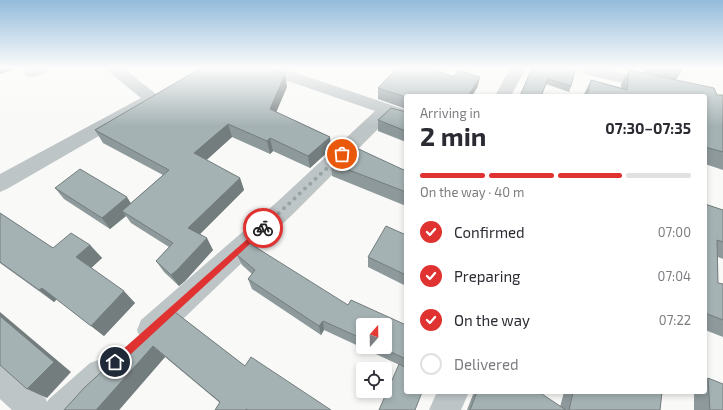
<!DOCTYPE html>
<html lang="en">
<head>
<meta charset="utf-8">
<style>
  body { margin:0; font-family:"Exo 2",sans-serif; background:#f2f2f3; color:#2b2b33; height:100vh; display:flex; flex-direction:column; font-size:15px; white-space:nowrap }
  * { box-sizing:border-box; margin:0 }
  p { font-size:13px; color:#7c7c81 }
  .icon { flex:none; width:22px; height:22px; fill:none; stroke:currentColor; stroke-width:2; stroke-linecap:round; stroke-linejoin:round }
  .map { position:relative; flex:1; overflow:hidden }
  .panel { position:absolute; left:404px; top:94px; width:303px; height:300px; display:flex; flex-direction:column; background:#fff; border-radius:4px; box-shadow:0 2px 6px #0003 }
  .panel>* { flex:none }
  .needle { width:26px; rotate:20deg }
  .controls { position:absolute; left:356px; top:318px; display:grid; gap:8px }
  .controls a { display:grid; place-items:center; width:36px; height:36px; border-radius:4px; background:#fff; box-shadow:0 2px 6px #0003; font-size:20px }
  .pin { position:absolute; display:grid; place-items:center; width:34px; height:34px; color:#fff; margin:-17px; border:2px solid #fff; border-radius:50%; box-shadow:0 1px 4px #0007 }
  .courier { position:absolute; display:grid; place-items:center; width:40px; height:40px; margin:-20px; border:3px solid #df3231; border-radius:50%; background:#fff; color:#222; box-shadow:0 1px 5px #0007 }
  .overview em { font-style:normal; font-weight:700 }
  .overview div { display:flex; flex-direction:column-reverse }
  .overview { display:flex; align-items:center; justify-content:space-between; height:68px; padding:0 16px }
  h1 { font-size:26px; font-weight:700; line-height:30px }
  .bar { display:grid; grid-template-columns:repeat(4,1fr); gap:6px 4px; align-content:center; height:48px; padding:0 16px }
  .bar i { height:5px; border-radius:3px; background:#e1e1e2 }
  .bar .on { background:#df3231 }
  .bar p { grid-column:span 4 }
  ol { padding:0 16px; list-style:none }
  li { display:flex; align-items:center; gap:12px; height:44px }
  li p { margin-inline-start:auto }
  li .icon { padding:4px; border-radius:50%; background:#df3231; color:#fff; stroke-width:4 }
  li:last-child { color:#7c7c81 }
  li i { width:22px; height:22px; border:2px solid #e1e1e2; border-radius:50% }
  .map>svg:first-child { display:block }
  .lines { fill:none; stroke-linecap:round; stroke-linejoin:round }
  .minor { fill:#bec5c7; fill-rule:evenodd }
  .wall { fill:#8e999b; fill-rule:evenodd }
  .shaded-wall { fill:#747d7e }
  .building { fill:#a5b2b4; stroke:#747d7e }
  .route { fill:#df3231 }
  .done { stroke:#96a4a6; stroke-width:4; stroke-dasharray:0 7.2 }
</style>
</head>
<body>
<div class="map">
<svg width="723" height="410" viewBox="0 0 723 410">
  <rect width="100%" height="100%" fill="#f9f9f7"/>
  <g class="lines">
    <!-- minor -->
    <g class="minor">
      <path d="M29,68H50C44,75 35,78 26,76L24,73Z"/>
      <polygon points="104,68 123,68 161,98 158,102 152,103 149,107 7,189 0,192 0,174 141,98"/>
      <polygon points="257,68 282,68 406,110 406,122 390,117 293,214 161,340 151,343 141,340 137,330 141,320 277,202 375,111 259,71"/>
      <polygon points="510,68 526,68 511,96 495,96"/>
      <polygon points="584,68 600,68 707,92 709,96 705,100 705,96 679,96 584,74 582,71"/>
      <polygon points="101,359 112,363 116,374 112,385 83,410 12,410 0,399 0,364 11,368 46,399 47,402 49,399 90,363"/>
      <polygon points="437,392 469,392 461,410 429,410"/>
    </g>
  </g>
  <!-- wall -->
  <g class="wall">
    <polygon points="532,68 571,86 569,92 546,84"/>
    <polygon points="644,68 681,68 681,72 676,80 717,95 723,95 723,170 705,164 705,96 583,96 591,80 621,88 621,84 629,70 644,73"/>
    <polygon points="285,74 287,87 276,112 330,137 331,149 310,168 273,151 270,154 232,137 206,160 240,178 244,190 200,234 213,250 185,281 179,286 164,272 156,261 169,247 131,223 126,216 110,229 64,199 55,188 131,203 163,175 103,143 95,130"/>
    <polygon points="480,77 477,88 406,96 406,109 378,99 378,88"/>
    <polygon points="406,112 406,142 378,131 378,120"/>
    <polygon points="331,163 406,171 406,206 332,176"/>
    <polygon points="705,204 723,210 723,259 718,257 718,283 723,284 723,337 705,330"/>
    <polygon points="0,213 53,248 90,245 102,258 91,268 135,303 104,336 57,299 54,302 0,263"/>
    <polygon points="406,235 406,286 368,267 368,257"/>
    <path d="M237,255L348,305L406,325V368L324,330L321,335L252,289L248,279L252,274L242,265ZM363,325L385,347H363Z"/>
    <polygon points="171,309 245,366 331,410 215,410 220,403 165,357 119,410 64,410"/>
    <polygon points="708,378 723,410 694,410 694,392 705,392 705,379"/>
    <polygon points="474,392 539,392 560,407 564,392 662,392 660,410 467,410"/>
  </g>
  <!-- shaded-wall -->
  <g class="shaded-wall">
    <polygon points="0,68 18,68 0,74"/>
    <polygon points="285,74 287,87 272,122 270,109"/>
    <polygon points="480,77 477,88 472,96 468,96"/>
    <polygon points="228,124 232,137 200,166 194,153"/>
    <polygon points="330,137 331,149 310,168 308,156"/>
    <polygon points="270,138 273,151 270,154 267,141"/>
    <polygon points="240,178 244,190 195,239 188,228"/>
    <polygon points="127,197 134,208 122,211 126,216 110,229 102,218"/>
    <polygon points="207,238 213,250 185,281 179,286 171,275"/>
    <polygon points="90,245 102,258 89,270 76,257"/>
    <polygon points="42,288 57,299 54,302 39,290"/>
    <polygon points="124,291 135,303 104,336 91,326"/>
    <polygon points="0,312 71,372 47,398 27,389 0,316"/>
    <polygon points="323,321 324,330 321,335 319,326"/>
    <polygon points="153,346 165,357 119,410 96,410"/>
  </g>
  <!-- building -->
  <g class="building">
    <polygon points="201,68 271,68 285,74 270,109 330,137 308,156 270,138 267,141 228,124 194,153 240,178 188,228 207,238 177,270 171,275 156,261 173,243 122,211 169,170 95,130"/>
    <polygon points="397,68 430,68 454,77 458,70 480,77 468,96 406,96 406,97 378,88"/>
    <polygon points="532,68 576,68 571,86 548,79 541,96 520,96"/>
    <polygon points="666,68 681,68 681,72"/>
    <polygon points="629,70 714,88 717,95 723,95 723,152 705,147 705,96 587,96 591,80 627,90"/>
    <polygon points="391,108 406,112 406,131 378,120"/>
    <polygon points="350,145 406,171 406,192 331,163"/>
    <polygon points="80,169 127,197 102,218 55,188"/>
    <polygon points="705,204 723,210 723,242 717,240 718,283 723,284 723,320 705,313"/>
    <polygon points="0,213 53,248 71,233 90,245 76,257 124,291 91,326 42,288 39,290 0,262"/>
    <polygon points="386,226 406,235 406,275 368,257"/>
    <polygon points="249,243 348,305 351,300 406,325 406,359 380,347 385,347 385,325 363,325 363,339 323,321 319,326 248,279 255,270 237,255"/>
    <polygon points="171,309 245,366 251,357 331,410 248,410 246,409 246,410 215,410 220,402 153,346 96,410 64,410 85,387"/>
    <polygon points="0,316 54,362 27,389 0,365"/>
    <polygon points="399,364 406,368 406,392 422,392 415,410 379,410"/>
    <polygon points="708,378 723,384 723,410 710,410"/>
    <polygon points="477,392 539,392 566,410 470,410"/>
    <polygon points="573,392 662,392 660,410 569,410"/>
  </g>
  <!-- sky -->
  <linearGradient id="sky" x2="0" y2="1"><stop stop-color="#93bbdb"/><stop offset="0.54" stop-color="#fcfcfb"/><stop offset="1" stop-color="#fcfcfb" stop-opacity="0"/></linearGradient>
  <rect width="723" height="126" fill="url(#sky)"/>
  <!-- route -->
  <polygon class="route" points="263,225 266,228 265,230 118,366 112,366 112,359"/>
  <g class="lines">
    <!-- done -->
    <polyline class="done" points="263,228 342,154"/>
  </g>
</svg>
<div class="controls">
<a><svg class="needle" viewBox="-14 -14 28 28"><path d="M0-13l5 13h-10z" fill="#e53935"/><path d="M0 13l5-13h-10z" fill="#7c7c81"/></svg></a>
<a><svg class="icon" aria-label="locate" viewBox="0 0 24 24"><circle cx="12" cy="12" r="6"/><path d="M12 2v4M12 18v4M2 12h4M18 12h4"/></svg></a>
</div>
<div class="pin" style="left:342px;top:154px;background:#ea580c"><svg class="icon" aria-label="bag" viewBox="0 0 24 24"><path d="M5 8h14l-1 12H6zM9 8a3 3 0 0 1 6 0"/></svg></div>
<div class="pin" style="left:115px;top:362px;background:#1f2937"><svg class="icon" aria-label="home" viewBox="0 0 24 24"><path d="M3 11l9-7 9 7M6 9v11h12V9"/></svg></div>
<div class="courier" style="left:263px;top:228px"><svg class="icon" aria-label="bike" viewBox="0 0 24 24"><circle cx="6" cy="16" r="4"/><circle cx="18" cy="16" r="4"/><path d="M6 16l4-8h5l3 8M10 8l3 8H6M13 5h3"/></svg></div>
<section class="panel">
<div class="overview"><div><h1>2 min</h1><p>Arriving in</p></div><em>07:30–07:35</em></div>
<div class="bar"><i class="on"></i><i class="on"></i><i class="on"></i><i></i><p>On the way · 40 m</p></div>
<ol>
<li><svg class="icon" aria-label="check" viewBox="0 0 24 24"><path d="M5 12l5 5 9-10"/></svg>Confirmed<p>07:00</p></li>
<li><svg class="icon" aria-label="check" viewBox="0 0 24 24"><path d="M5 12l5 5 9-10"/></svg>Preparing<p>07:04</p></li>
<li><svg class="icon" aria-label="check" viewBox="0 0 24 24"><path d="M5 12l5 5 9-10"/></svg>On the way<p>07:22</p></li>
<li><i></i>Delivered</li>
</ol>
</section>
</div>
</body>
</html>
